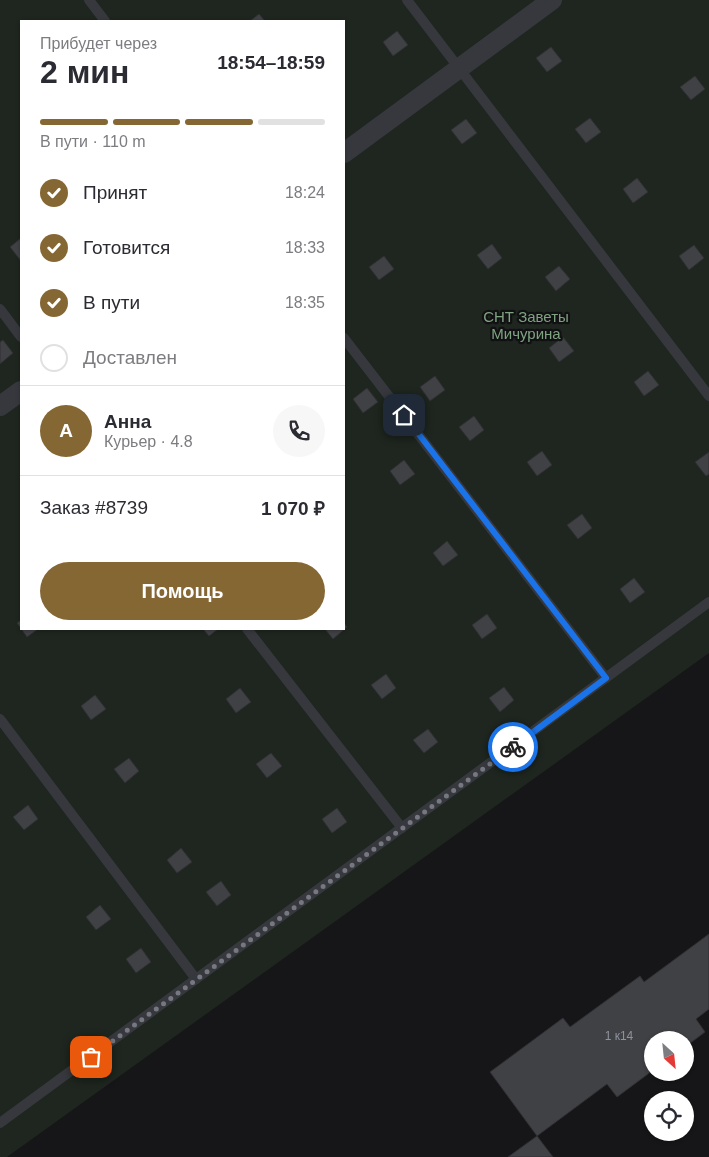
<!DOCTYPE html>
<html lang="ru">
<head>
<meta charset="utf-8">
<style>
  body { margin:0; font-family:Helvetica,sans-serif; background:#f7f7f7; color:#2b2b33; height:100vh; display:flex; flex-direction:column; font-size:19px; white-space:nowrap }
  * { box-sizing:border-box; margin:0 }
  p { font-size:16px; color:#7c7c81 }
  .icon { flex:none; width:28px; height:28px; fill:none; stroke:currentColor; stroke-width:2; stroke-linecap:round; stroke-linejoin:round }
  .map { position:relative; flex:1; overflow:hidden }
  .side { position:absolute; left:20px; top:20px; width:325px; height:610px; display:flex; flex-direction:column; background:#fff; border-radius:0px; box-shadow:0 1px 4px #0004 }
  .side>* { flex:none }
  .needle { width:32px; rotate:153deg }
  .tools { position:absolute; left:644px; top:1031px; display:grid; gap:10px }
  .tools a { display:grid; place-items:center; width:50px; height:50px; border-radius:50%; background:#fff; box-shadow:0 1px 4px #0004; font-size:25px }
  .pin { position:absolute; display:grid; place-items:center; width:42px; height:42px; color:#fff; margin:-21px; border-radius:10px; box-shadow:0 2px 8px #0006 }
  .courier { position:absolute; display:grid; place-items:center; width:50px; height:50px; margin:-25px; border:4px solid #1a73e8; border-radius:50%; background:#fff; color:#222; box-shadow:0 1px 6px #0007 }
  .summary em { font-style:normal; font-weight:700 }
  .summary div { display:flex; flex-direction:column-reverse }
  .summary { display:flex; align-items:center; justify-content:space-between; height:85px; padding:0 20px }
  h1 { font-size:32px; font-weight:700; line-height:38px }
  .bar { display:grid; grid-template-columns:repeat(4,1fr); gap:8px 5px; align-content:center; height:60px; padding:0 20px }
  .bar i { height:6px; border-radius:4px; background:#e1e1e2 }
  .bar .on { background:#856733 }
  .bar p { grid-column:span 4 }
  .line { display:flex; align-items:center; gap:12px; padding:0 20px; border-top:1px solid #e1e1e2 }
  .line div { flex:1 }
  .round { display:grid; place-items:center; flex:none; width:52px; height:52px; border-radius:26px; background:#f7f7f7 }
  ol { padding:0 20px; list-style:none }
  li { display:flex; align-items:center; gap:15px; height:55px }
  li p { margin-inline-start:auto }
  li .icon { padding:5px; border-radius:50%; background:#856733; color:#fff; stroke-width:4 }
  li:last-child { color:#7c7c81 }
  li i { width:28px; height:28px; border:2px solid #e1e1e2; border-radius:50% }
  .cta { display:flex; gap:10px; margin-top:auto; padding:10px 20px }
  .cta a { flex:1; height:58px; border-radius:30px; background:#856733; color:#fff; font-size:20px; font-weight:700; line-height:58px; text-align:center }
  .map>svg:first-child { display:block }
  .green { fill:#1e261f; fill-rule:evenodd }
  .building { fill:#404145; stroke:#303034 }
  .lines { fill:none; stroke-linecap:round; stroke-linejoin:round }
  .lane { stroke:#37383d; stroke-width:10 }
  .street { stroke:#37383d; stroke-width:20 }
  .done { stroke:#757880; stroke-width:5; stroke-dasharray:0 9 }
  .route { stroke:#1a73e8; stroke-width:6 }
  .labels { text-anchor:middle; dominant-baseline:central; stroke-width:4.5; stroke-linejoin:round; paint-order:stroke }
  .number-label { font-size:12px; fill:#8e929b }
  .park-label { font-size:15px; fill:#7fa381; stroke:#111113 }
</style>
</head>
<body>
<div class="map">
<svg width="709" height="1157" viewBox="0 0 709 1157">
  <rect width="100%" height="100%" fill="#161618"/>
  <!-- green -->
  <path class="green" d="M0,0H709V653L7,1157H0ZM21,21H344V629H21Z"/>
  <!-- building -->
  <g class="building">
    <polygon points="259,14 265,21 250,21"/>
    <polygon points="397,31 408,45 393,56 383,42"/>
    <polygon points="551,47 562,61 547,72 536,58"/>
    <polygon points="695,76 705,89 691,100 680,87"/>
    <polygon points="590,118 601,132 586,143 575,129"/>
    <polygon points="466,119 477,133 462,144 451,130"/>
    <polygon points="637,178 648,192 633,203 623,189"/>
    <polygon points="21,238 21,261 10,247"/>
    <polygon points="492,244 502,258 488,269 477,255"/>
    <polygon points="694,245 704,258 689,270 679,256"/>
    <polygon points="384,256 394,269 379,280 369,267"/>
    <polygon points="559,266 570,279 556,291 545,277"/>
    <polygon points="563,337 574,351 559,362 549,348"/>
    <polygon points="3,340 13,353 0,364 0,342"/>
    <polygon points="648,371 659,385 644,396 634,382"/>
    <polygon points="435,376 445,390 430,401 420,387"/>
    <polygon points="367,388 378,402 363,413 353,399"/>
    <polygon points="474,416 484,430 470,441 459,427"/>
    <polygon points="542,451 552,465 537,476 527,462"/>
    <polygon points="709,452 709,474 706,476 695,462"/>
    <polygon points="404,460 415,474 400,485 390,471"/>
    <polygon points="582,514 592,528 578,539 567,525"/>
    <polygon points="447,541 458,555 443,566 433,553"/>
    <polygon points="634,578 645,592 630,603 620,589"/>
    <polygon points="487,614 497,628 482,639 472,625"/>
    <polygon points="21,620 21,629 38,629 27,637 17,623"/>
    <polygon points="344,623 347,627 333,639 325,629 344,629"/>
    <polygon points="203,629 218,629 209,636"/>
    <polygon points="386,674 396,688 382,699 371,685"/>
    <polygon points="504,687 514,700 500,712 489,698"/>
    <polygon points="240,688 251,702 236,713 226,699"/>
    <polygon points="95,695 106,709 91,720 81,706"/>
    <polygon points="428,729 438,742 424,753 413,740"/>
    <polygon points="271,753 282,766 267,778 256,764"/>
    <polygon points="129,758 139,771 125,783 114,769"/>
    <polygon points="28,805 38,819 24,830 13,817"/>
    <polygon points="337,808 347,822 332,833 322,819"/>
    <polygon points="181,848 192,862 177,873 167,860"/>
    <polygon points="221,881 231,895 217,906 206,892"/>
    <polygon points="100,905 111,919 96,930 86,917"/>
    <polygon points="709,934 709,1009 696,1019 705,1032 685,1047 685,1040 652,1040 652,1071 617,1097 607,1084 537,1136 490,1072 563,1018 570,1027 640,976 644,982"/>
    <polygon points="141,948 151,962 136,973 126,959"/>
    <polygon points="537,1136 553,1157 508,1157"/>
  </g>
  <g class="lines">
    <!-- lane -->
    <g class="lane">
      <polyline points="89,0 105,21"/>
      <polyline points="407,0 709,396"/>
      <polyline points="0,309 21,337"/>
      <polyline points="344,338 606,678"/>
      <polyline points="247,629 402,828"/>
      <polyline points="0,719 196,979"/>
      <polyline points="0,1123 709,602"/>
    </g>
    <!-- street -->
    <g class="street">
      <polyline points="344,153 552,0"/>
      <polyline points="0,406 21,391"/>
    </g>
  </g>
  <g class="lines">
    <!-- done -->
    <polyline class="done" points="91,1057 513,747"/>
    <!-- route -->
    <polyline class="route" points="404,415 606,678 513,747"/>
  </g>
  <g class="labels">
    <!-- number labels -->
    <g class="number-label">
      <text x="619" y="1036">1 к14</text>
    </g>
    <!-- park labels -->
    <g class="park-label">
      <text x="526" y="316">СНТ Заветы<tspan x="526" dy="17">Мичурина</tspan></text>
    </g>
  </g>
</svg>
<div class="tools">
<a><svg class="needle" viewBox="-14 -14 28 28"><path d="M0-13l5 13h-10z" fill="#e53935"/><path d="M0 13l5-13h-10z" fill="#7c7c81"/></svg></a>
<a><svg class="icon" aria-label="locate" viewBox="0 0 24 24"><circle cx="12" cy="12" r="6"/><path d="M12 2v4M12 18v4M2 12h4M18 12h4"/></svg></a>
</div>
<div class="pin" style="left:91px;top:1057px;background:#ea580c"><svg class="icon" aria-label="bag" viewBox="0 0 24 24"><path d="M5 8h14l-1 12H6zM9 8a3 3 0 0 1 6 0"/></svg></div>
<div class="pin" style="left:404px;top:415px;background:#1f2937"><svg class="icon" aria-label="home" viewBox="0 0 24 24"><path d="M3 11l9-7 9 7M6 9v11h12V9"/></svg></div>
<div class="courier" style="left:513px;top:747px"><svg class="icon" aria-label="bike" viewBox="0 0 24 24"><circle cx="6" cy="16" r="4"/><circle cx="18" cy="16" r="4"/><path d="M6 16l4-8h5l3 8M10 8l3 8H6M13 5h3"/></svg></div>
<section class="side">
<div class="summary"><div><h1>2 мин</h1><p>Прибудет через</p></div><em>18:54–18:59</em></div>
<div class="bar"><i class="on"></i><i class="on"></i><i class="on"></i><i></i><p>В пути · 110 m</p></div>
<ol>
<li><svg class="icon" aria-label="check" viewBox="0 0 24 24"><path d="M5 12l5 5 9-10"/></svg>Принят<p>18:24</p></li>
<li><svg class="icon" aria-label="check" viewBox="0 0 24 24"><path d="M5 12l5 5 9-10"/></svg>Готовится<p>18:33</p></li>
<li><svg class="icon" aria-label="check" viewBox="0 0 24 24"><path d="M5 12l5 5 9-10"/></svg>В пути<p>18:35</p></li>
<li><i></i>Доставлен</li>
</ol>
<div class="line" style="height:90px"><b class="round" style="background:#856733;color:#fff">А</b><div><b>Анна</b><p>Курьер · 4.8</p></div><a class="round"><svg class="icon" aria-label="phone" viewBox="0 0 24 24"><path d="M5 4h4l2 5-3 2q2 4 5 5l2-3 5 2v4C11 20 4 13 5 4z"/></svg></a></div>
<div class="line" style="height:65px"><div>Заказ #8739</div><b>1 070 ₽</b></div>
<div class="cta"><a>Помощь</a></div>
</section>
</div>
</body>
</html>
